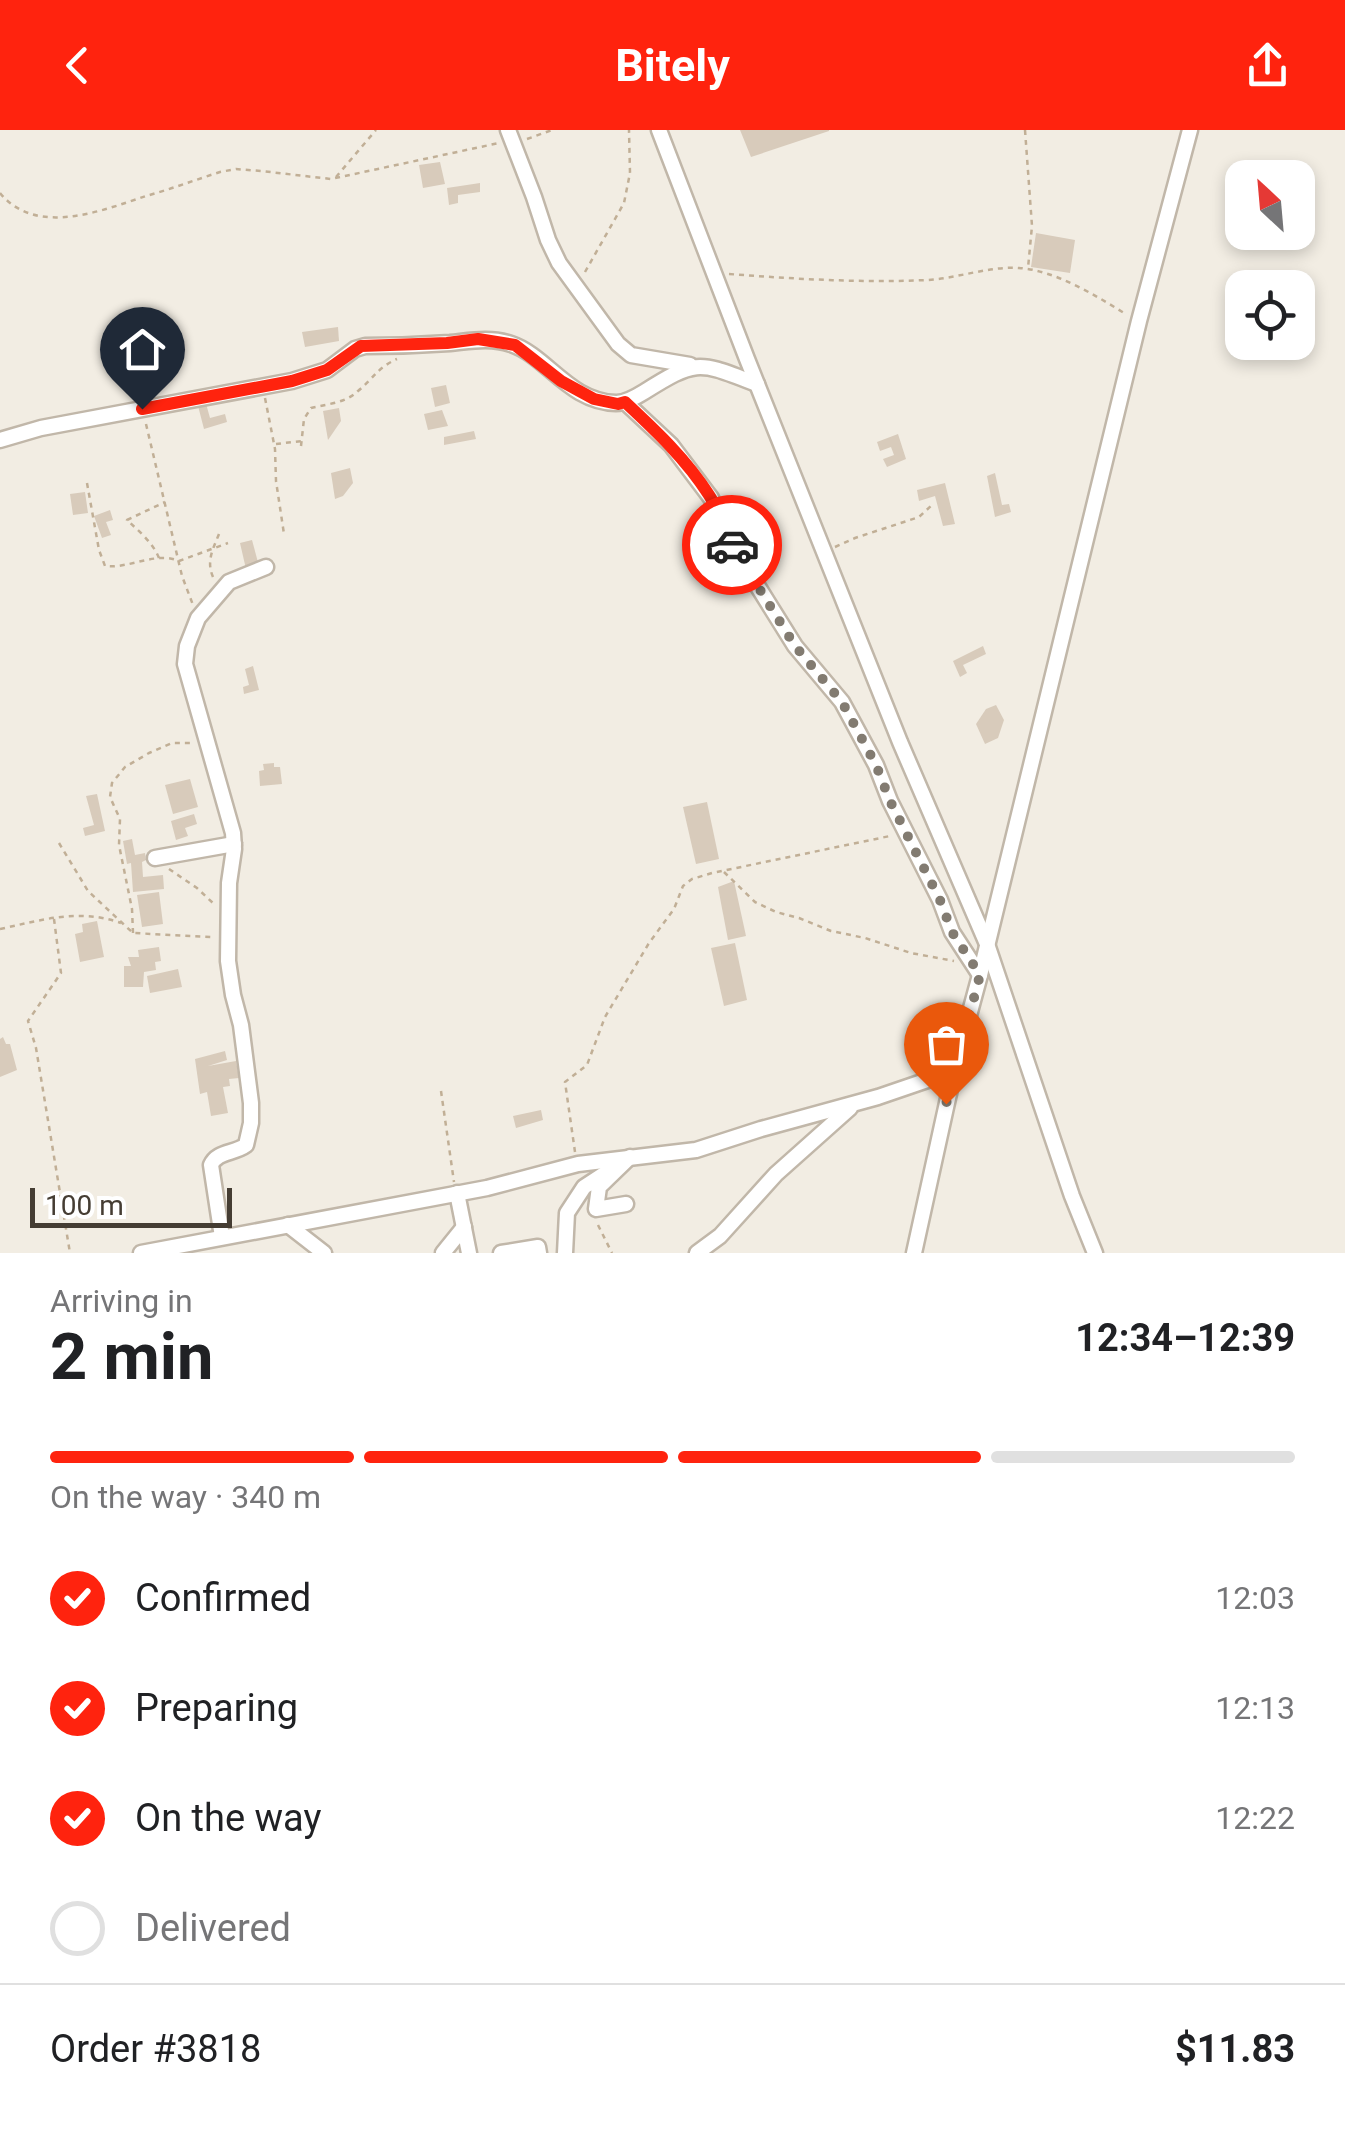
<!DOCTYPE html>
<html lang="en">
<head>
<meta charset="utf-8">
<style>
  body { margin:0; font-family:Roboto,sans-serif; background:#f6f6f6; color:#202124; height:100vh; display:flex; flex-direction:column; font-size:38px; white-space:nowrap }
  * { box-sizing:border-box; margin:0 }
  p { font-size:32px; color:#757577 }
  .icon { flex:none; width:55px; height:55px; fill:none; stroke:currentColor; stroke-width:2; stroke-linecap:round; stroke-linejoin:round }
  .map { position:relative; height:1123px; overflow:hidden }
  .drawer { display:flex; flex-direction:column; background:#fff; flex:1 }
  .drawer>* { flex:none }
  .needle { width:65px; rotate:334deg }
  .buttons { position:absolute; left:1225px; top:30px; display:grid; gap:20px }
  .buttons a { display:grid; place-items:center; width:90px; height:90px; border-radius:20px; background:#fff; box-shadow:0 5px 15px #0003; font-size:50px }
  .scale { position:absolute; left:30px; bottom:25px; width:202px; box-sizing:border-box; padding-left:10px; border:5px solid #453d33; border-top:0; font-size:28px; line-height:35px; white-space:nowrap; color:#453d33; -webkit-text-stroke:8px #fff; paint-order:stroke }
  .pin { position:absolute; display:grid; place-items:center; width:85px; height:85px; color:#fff; margin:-102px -42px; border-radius:50% 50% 50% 0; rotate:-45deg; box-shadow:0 0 10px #0007 }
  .pin .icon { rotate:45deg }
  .courier { position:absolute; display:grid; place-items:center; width:100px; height:100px; margin:-50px; border:8px solid #ff230e; border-radius:50%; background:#fff; color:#222; box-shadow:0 2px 12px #0007 }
  .headline em { font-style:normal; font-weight:700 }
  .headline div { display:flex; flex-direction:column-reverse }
  .headline { display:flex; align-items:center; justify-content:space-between; height:170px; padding:0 50px }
  h1 { font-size:65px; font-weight:700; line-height:75px }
  .bar { display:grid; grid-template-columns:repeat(4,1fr); gap:15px 10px; align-content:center; height:120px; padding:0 50px }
  .bar i { height:12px; border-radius:8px; background:#e0e0e0 }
  .bar .active { background:#ff230e }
  .bar p { grid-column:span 4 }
  .line { display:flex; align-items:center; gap:25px; padding:0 50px; border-top:2px solid #e0e0e0 }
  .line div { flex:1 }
  ol { padding:0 50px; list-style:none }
  li { display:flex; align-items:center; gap:30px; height:110px }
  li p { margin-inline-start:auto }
  li .icon { padding:10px; border-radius:50%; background:#ff230e; color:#fff; stroke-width:4 }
  li:last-child { color:#757577 }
  li i { width:55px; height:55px; border:5px solid #e0e0e0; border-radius:50% }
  header { display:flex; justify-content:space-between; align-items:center; height:130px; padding:0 50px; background:#ff230e; color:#fff; font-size:45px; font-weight:700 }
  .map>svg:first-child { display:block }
  .building { fill:#d8cbbb }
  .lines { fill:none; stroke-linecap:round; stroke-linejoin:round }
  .minor-casing { stroke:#c1b7a9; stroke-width:19 }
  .path { stroke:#c1af96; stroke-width:2.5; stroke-dasharray:5 5; stroke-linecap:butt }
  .minor { stroke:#fff; stroke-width:14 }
  .done { stroke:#827b71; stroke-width:10; stroke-dasharray:0 18 }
  .route { stroke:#ff230e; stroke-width:12 }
</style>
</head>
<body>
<header><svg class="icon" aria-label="back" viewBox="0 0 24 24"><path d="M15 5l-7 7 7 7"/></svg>Bitely<svg class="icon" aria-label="share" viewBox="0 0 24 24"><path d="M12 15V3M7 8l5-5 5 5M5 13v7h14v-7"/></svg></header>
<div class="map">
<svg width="1345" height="1123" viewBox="0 0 1345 1123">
  <rect width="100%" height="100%" fill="#f2ede3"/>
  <!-- building -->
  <g class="building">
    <polygon points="740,0 829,0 829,1 751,27"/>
    <polygon points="440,32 445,54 423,58 419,35"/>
    <polygon points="480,53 480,62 458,65 458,73 449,75 447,58"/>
    <polygon points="1036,103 1075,110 1070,143 1031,137"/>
    <polygon points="338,197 339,211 305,217 302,202"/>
    <polygon points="446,255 450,273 435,277 431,258"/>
    <polygon points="205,270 210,288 225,284 227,292 204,299 197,272"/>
    <polygon points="339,278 341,291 328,310 323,281"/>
    <polygon points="442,280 448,296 428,300 424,284"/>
    <polygon points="474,301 476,309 444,315 444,307"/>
    <polygon points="898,304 906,329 887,337 883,329 894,325 891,317 880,321 877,312"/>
    <polygon points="350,338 353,353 343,366 335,369 331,343"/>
    <polygon points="995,343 1002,375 1009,374 1011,382 995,387 987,346"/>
    <polygon points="945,353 955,394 943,396 935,366 919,371 917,360"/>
    <polygon points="85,362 88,383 73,385 70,364"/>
    <polygon points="110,380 113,390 106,392 111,405 102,408 94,386"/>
    <polygon points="252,410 259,436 246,439 240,413"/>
    <polygon points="983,516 986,524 963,535 967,543 960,547 953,531"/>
    <polygon points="253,536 259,560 244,564 243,557 249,555 245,539"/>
    <polygon points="996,575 1004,590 998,608 985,614 976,594 986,579"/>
    <polygon points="274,633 274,637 280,637 282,654 260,656 259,641 264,640 263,634"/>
    <polygon points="190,649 198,677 173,684 165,655"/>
    <polygon points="97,664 105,701 85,706 83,698 94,695 86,666"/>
    <polygon points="707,672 719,729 696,734 683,677"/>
    <polygon points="194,684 197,694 185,698 188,706 176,710 171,691"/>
    <polygon points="132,709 135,725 145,723 146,730 142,732 143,747 163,745 164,759 133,762 131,733 127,734 123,711"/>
    <polygon points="734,751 746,806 728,810 718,757"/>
    <polygon points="159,762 163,794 142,797 137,765"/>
    <polygon points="97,791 104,827 80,832 75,804 83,802 82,794"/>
    <polygon points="735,813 747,870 724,876 711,818"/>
    <polygon points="159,817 161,831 155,832 156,840 144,842 143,857 124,857 124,836 131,836 128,827 139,827 138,820"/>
    <polygon points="178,839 182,857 150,863 147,846"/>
    <polygon points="3,907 6,914 10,914 17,940 0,947 0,909"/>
    <polygon points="225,921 227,930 208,936 236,931 239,948 229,949 230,956 223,957 228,983 211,986 207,962 200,964 195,929"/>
    <polygon points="541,980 543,990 516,998 513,986"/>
  </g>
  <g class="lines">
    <defs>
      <g id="minor">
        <polyline points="508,0 534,67 548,110 559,133 618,214 631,225 690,235"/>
        <polyline points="659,0 747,229 900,612 987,814 1072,1066 1095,1123"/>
        <polyline points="625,272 671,315 711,368 730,412 795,516 842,572 876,635 890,671 940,770 952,802 980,845"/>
        <path d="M0,310L41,298L292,251L327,240L355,219L365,216C393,216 422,215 450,213C471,211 490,207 511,214C547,226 569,272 616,273C626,273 636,267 644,262C698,228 699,232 757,254"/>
        <polyline points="155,728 234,714"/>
        <polyline points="457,1063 469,1123"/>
        <polyline points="288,1095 324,1123"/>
        <path d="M222,1107L211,1035C217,1021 234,1024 246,1015L251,993V973L241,895L233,865L228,831L229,753L234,719L233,703L185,534L187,516L198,488L229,452L266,437"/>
        <polyline points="141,1123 487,1058 578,1034 696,1020 761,999 878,967 954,941"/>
        <polyline points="443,1123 464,1097"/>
        <polyline points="501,1123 538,1117 539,1123"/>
        <polyline points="565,1123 567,1083 584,1057 630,1027 599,1057 596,1079 626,1074"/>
        <polyline points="697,1123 720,1106 776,1044 850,978"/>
        <polyline points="914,1123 954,941 980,845 1139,191 1190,0"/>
      </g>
    </defs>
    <!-- minor casing -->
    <use href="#minor" class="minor-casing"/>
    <!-- path -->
    <g class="path">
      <polyline points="1025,0 1032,96 1028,138"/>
      <polyline points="527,9 552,0"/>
      <polyline points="336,47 376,0"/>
      <path d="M0,63C36,107 101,81 146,66C171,59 195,50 220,42L236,39L261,41L331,49L499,13"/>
      <polyline points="585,142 624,73 630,43 629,0"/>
      <path d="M729,144C796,149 861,153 928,150C959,148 989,136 1019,138C1054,140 1095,165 1124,183"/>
      <polyline points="265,268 275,319 276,351 284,404"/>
      <polyline points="146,294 182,446 193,475"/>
      <polyline points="276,314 302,311"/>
      <path d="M301,316L304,289L311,278C327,274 346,273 358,261C374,248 377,238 397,229"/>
      <path d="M87,353L99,420L105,436C129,439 156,421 179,431L228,413"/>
      <polyline points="835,417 855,408 919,387 933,374"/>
      <path d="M159,428C153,413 139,401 127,390L165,372"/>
      <path d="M213,447C206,431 213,419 219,404"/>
      <polyline points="59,713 88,761 133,803 212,807"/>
      <polyline points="169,739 197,758 214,774"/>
      <polyline points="724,742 755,772 776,782 799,788 831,801 865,808 911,823 954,831"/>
      <polyline points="54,789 61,843 28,891 36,918 70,1123"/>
      <path d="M0,799C42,790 79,778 121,793"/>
      <polyline points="133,803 132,779 119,715 120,689 110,667 112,653 125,637 149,623 172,613 194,613"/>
      <polyline points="441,961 454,1052"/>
      <polyline points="575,1022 565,952 587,935 605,887 649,813 674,779 683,756 692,749 712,743 890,706"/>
      <polyline points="598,1095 612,1123"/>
    </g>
    <!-- minor -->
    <use href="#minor" class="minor"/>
  </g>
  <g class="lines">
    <!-- done -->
    <polyline class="done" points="732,415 795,516 842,572 876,635 890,671 940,770 952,802 980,845 946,974"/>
    <!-- route -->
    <path class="route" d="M142,279L292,251L327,240L361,216L447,213L478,209L515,215L561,251L594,269L618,274L625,272C656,301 686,329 709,365C719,380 724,399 732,415"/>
  </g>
</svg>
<div class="buttons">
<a><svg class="needle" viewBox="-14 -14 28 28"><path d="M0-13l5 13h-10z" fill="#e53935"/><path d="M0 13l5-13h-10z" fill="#757577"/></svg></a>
<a><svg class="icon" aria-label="locate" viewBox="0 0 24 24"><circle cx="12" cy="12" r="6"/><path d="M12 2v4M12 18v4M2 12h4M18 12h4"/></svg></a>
</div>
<div class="scale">100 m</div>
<div class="pin" style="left:946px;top:974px;background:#ea580c"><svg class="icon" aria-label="bag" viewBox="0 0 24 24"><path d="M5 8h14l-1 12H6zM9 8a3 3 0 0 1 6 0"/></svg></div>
<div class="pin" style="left:142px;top:279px;background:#1f2937"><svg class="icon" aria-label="home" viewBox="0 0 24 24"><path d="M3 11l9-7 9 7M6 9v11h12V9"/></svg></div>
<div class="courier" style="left:732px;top:415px"><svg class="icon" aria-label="car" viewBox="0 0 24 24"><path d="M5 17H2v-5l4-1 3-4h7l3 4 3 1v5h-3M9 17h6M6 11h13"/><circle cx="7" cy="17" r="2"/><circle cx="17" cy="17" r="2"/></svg></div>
</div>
<section class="drawer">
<div class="headline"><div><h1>2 min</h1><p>Arriving in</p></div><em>12:34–12:39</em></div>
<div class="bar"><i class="active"></i><i class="active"></i><i class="active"></i><i></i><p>On the way · 340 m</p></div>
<ol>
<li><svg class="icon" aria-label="check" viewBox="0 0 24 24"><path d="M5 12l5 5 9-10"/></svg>Confirmed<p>12:03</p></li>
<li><svg class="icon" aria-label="check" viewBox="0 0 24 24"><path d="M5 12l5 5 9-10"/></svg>Preparing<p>12:13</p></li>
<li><svg class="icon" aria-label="check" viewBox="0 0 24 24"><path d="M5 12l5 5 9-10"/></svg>On the way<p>12:22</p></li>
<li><i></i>Delivered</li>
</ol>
<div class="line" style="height:130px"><div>Order #3818</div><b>$11.83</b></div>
</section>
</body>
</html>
